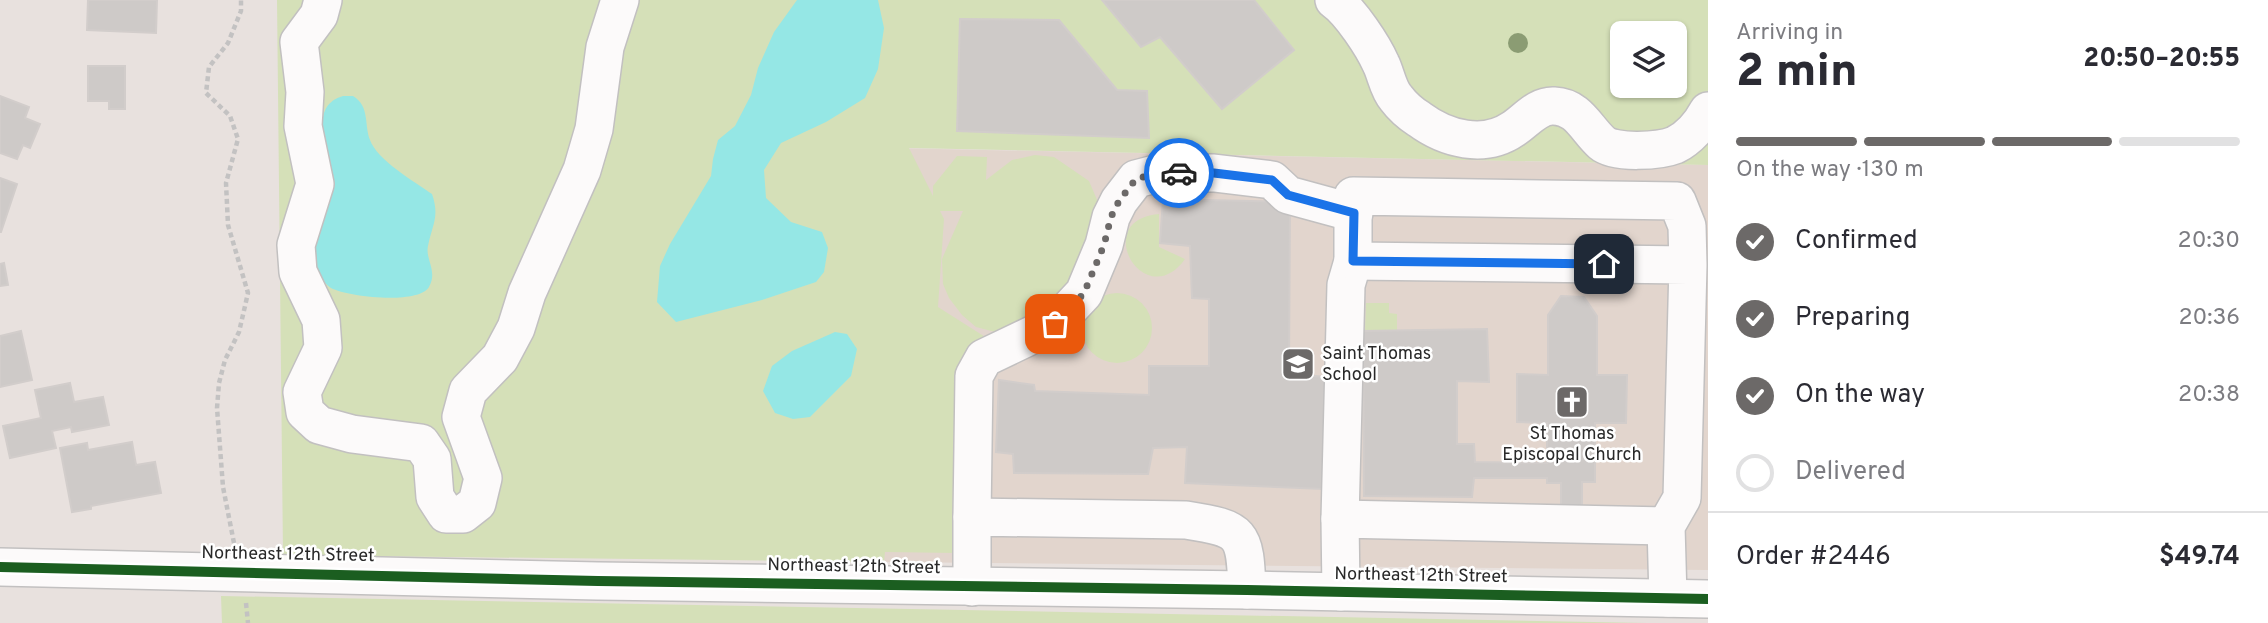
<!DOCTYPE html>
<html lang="en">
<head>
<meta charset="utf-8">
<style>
  body { margin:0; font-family:Overpass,sans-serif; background:#f2f2f3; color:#2b2b33; height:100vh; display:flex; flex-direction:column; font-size:26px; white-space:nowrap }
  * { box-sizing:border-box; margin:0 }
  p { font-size:23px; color:#7c7c81 }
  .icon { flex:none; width:38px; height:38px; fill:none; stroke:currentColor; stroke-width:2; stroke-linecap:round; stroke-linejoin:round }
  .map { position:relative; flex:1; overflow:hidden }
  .panel { display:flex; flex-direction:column; background:#fff; width:560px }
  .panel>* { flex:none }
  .controls { position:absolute; left:1610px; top:21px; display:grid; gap:14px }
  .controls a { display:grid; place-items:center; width:77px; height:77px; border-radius:10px; background:#fff; box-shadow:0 2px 5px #0004; font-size:35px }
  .pin { position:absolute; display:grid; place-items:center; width:60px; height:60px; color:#fff; margin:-30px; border-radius:14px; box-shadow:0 4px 10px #0006 }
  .courier { position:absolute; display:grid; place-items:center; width:70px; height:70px; margin:-35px; border:5px solid #1a73e8; border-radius:50%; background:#fff; color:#222; box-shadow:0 2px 9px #0007 }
  .summary em { font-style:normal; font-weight:800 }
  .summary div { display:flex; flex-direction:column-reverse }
  .summary { display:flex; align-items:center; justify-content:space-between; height:119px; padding:0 28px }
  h1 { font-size:46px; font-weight:800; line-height:52px }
  .bar { display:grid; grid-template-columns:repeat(4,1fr); gap:10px 7px; align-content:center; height:84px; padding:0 28px }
  .bar i { height:9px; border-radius:5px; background:#e1e1e2 }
  .bar .active { background:#6c6968 }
  .bar p { grid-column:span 4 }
  .line { display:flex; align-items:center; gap:18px; padding:0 28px; border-top:2px solid #e1e1e2 }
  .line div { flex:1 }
  ol { padding:0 28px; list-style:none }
  li { display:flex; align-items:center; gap:21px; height:77px }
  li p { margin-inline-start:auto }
  li .icon { padding:7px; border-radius:50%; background:#6c6968; color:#fff; stroke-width:4 }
  li:last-child { color:#7c7c81 }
  li i { width:38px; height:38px; border:4px solid #e1e1e2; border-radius:50% }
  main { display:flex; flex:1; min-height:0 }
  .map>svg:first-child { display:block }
  .education { fill:#e2d5cd }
  .green { fill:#d5e0b8; fill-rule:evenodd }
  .water { fill:#95e7e5 }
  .building { fill:#cecac8; stroke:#d2cdcb; stroke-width:2 }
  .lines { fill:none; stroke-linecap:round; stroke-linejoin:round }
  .minor-casing { stroke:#c2c0c0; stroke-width:40 }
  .path { stroke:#c3c2c2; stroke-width:4.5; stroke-dasharray:5 3.5; stroke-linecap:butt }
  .minor { stroke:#fcfafa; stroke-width:37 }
  .cycleway-casing { stroke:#fff; stroke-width:15 }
  .cycleway { stroke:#1b5e20; stroke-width:10 }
  .tree { fill:#8b9c73 }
  .done { stroke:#6c6968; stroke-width:7; stroke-dasharray:0 12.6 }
  .route { stroke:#1a73e8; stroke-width:9 }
  .labels { text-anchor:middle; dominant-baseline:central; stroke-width:5; stroke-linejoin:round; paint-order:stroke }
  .poi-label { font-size:18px; fill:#292929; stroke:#fff; text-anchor:start }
  .street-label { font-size:18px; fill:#292929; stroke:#fff }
</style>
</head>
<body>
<main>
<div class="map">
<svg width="1708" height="623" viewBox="0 0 1708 623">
  <rect width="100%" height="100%" fill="#e8e1de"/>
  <!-- education -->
  <polygon class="education" points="892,148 1708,165 1708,570 884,562"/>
  <!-- green -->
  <g class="green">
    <path d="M277,0H1708V165L909,148L933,196V186L957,156L987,157L986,180L1012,160L1035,155L1054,157L1089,181L1098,202L1101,226L1058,306L999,333L976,327L962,315L949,298L943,284L942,259L963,211H940L944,219L938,307L990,340L957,553L885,552L884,562L283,555ZM1622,33H1675V86H1622Z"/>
    <path d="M1159,214V247L1185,259C1145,315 1089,220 1159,214Z"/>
    <circle cx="1117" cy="328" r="35"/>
    <polygon points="1366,303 1389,303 1389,313 1397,314 1397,330 1365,331"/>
    <polygon points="221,596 1647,623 222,623"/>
  </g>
  <!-- water -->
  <g class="water">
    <polygon points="797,0 878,0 884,28 878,69 865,98 826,122 781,143 764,170 766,198 791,222 822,232 828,248 824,272 816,282 762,300 676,322 657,302 660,266 670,244 711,176 713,159 718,140 735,126 751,95 758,68 774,32"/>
    <path d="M343,96H353C370,106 364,125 370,140C377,160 415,182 432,194C440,217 432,225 428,246C425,259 438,271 429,287C418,305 348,297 331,288C323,283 316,271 313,262C305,236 341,197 332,170C324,147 310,105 343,96Z"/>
    <polygon points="835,332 847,334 857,349 851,376 810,417 793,419 775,413 763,391 772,366 792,351"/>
  </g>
  <!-- building -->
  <g class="building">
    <polygon points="88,0 157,0 156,33 87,30"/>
    <polygon points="1102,0 1254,0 1294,50 1222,109 1160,37 1141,47"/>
    <polygon points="960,19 1059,20 1117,90 1147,91 1149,138 957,131"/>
    <polygon points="88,66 125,66 125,109 109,109 109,101 88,101"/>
    <polygon points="0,96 29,107 25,118 40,124 30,148 23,145 17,159 0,153"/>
    <polygon points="0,178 17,184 1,232 0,232"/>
    <polygon points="1163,199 1290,202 1289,374 1326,377 1323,489 1185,483 1187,447 1153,448 1148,474 1014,473 1013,454 996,452 999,380 1034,385 1035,391 1149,395 1149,366 1209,366 1209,299 1192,298 1190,246 1160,243"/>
    <polygon points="4,263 8,285 0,286 0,264"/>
    <polygon points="1561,296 1584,297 1597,316 1597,375 1627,375 1626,423 1595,423 1595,482 1582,482 1582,514 1561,514 1561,483 1547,483 1547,478 1474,478 1472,497 1364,496 1363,331 1487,329 1489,382 1457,381 1457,444 1474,444 1475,462 1547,463 1547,423 1517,422 1517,374 1548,375 1548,315"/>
    <polygon points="21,331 32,380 0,387 0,336"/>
    <polygon points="70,383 74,402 103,397 109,425 72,432 71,427 52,431 56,448 10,458 3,426 41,418 35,390"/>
    <polygon points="132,442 136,465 155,462 161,493 91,506 91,509 72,512 60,448 87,443 88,450"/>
  </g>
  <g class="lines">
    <defs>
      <g id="minor">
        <polyline points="323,0 319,15 299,42 305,92 303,126 315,184 296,245 298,272 321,320 323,348 302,392 305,412 319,425 352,434 421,443 432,459 435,497 446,514 463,514 477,503 483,478 461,417 468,391 500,358 516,328 527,293 582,170 594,129 605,47 620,0"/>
        <path d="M1334,0C1350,11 1373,46 1381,64C1386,74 1388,89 1396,98C1402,106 1411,114 1419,119C1446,139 1484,149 1513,129C1526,121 1537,105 1554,106C1579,107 1586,129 1602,143C1615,154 1660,151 1675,145C1689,138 1701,124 1708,111"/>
        <polyline points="972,517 974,376 984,358 1055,324 1084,293 1104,245 1111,217 1119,201 1136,179 1159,173 1214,173 1272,180 1288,195 1354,213"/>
        <polyline points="1340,519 1346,285 1353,261"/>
        <polyline points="0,567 598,581 1247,590 1708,599"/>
        <path d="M972,587V517L1186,520C1243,529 1245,532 1247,590"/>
        <polyline points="1341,592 1340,519 1666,526"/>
        <polyline points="1668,598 1666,526 1682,498 1688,265 1687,226 1677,201 1353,196 1353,261 1688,265"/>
      </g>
    </defs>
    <!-- minor casing -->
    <use href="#minor" class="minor-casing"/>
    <!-- path -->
    <g class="path">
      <polyline points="234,543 223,487 217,408 219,383 225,360 239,332 248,293 228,225 226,183 238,139 230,116 206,93 209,67 228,43 241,11 241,0"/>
      <polyline points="246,603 248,623"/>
    </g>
    <!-- minor -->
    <use href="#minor" class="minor"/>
    <defs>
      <polyline id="cycleway" points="0,567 598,581 1247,590 1708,599"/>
    </defs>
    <!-- cycleway casing -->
    <use href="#cycleway" class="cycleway-casing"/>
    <!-- cycleway -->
    <use href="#cycleway" class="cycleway"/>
  </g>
  <!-- trees -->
  <circle class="tree" cx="1518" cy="43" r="10"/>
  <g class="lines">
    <!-- done -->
    <polyline class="done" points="1055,324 1084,293 1104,245 1111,217 1119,201 1136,179 1158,173 1179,173"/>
    <!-- route -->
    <polyline class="route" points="1179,173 1214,173 1272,180 1288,195 1354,213 1353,261 1604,264"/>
  </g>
  <!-- icons -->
  <defs>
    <symbol id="school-square" viewBox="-11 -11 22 22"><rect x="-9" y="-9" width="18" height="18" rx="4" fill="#6c6968" stroke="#fff"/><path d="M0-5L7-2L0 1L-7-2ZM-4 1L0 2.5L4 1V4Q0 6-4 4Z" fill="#fff"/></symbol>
    <symbol id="church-square" viewBox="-11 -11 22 22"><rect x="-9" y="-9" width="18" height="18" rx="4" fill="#6c6968" stroke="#fff"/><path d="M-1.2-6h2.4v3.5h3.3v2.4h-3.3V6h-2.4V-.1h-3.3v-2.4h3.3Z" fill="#fff"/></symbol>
  </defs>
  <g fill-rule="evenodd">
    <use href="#school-square" x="1279" y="345" width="38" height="38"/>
    <use href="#church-square" x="1553" y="383" width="38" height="38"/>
  </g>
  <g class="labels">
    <!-- poi labels -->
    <g class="poi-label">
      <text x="1322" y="354">Saint Thomas<tspan x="1322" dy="21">School</tspan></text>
      <text x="1572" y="434" text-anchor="middle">St Thomas<tspan x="1572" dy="21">Episcopal Church</tspan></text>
    </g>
    <!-- street labels -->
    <g class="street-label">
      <text transform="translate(288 555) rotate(1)">Northeast 12th Street</text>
      <text transform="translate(854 567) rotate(1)">Northeast 12th Street</text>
      <text transform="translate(1421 576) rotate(1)">Northeast 12th Street</text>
    </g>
  </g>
</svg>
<div class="controls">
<a><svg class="icon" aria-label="layers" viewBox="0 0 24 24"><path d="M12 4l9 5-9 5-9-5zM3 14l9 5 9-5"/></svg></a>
</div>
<div class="pin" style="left:1055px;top:324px;background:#ea580c"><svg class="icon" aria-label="bag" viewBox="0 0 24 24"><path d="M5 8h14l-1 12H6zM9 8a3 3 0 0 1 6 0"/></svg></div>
<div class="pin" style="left:1604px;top:264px;background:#1f2937"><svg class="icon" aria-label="home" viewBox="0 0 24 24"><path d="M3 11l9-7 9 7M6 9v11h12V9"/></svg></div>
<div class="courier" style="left:1179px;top:173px"><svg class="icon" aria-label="car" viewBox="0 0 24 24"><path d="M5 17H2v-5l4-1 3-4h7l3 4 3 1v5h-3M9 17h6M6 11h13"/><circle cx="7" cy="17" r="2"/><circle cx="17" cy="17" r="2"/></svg></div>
</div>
<section class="panel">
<div class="summary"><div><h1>2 min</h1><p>Arriving in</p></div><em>20:50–20:55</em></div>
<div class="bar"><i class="active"></i><i class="active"></i><i class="active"></i><i></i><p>On the way · 130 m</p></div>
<ol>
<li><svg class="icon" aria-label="check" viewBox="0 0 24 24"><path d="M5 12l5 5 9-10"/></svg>Confirmed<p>20:30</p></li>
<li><svg class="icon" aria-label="check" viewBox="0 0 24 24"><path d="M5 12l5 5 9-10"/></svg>Preparing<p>20:36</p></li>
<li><svg class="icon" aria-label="check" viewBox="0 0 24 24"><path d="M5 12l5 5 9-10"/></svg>On the way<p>20:38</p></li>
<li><i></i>Delivered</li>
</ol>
<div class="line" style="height:91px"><div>Order #2446</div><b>$49.74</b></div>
</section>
</main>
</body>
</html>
